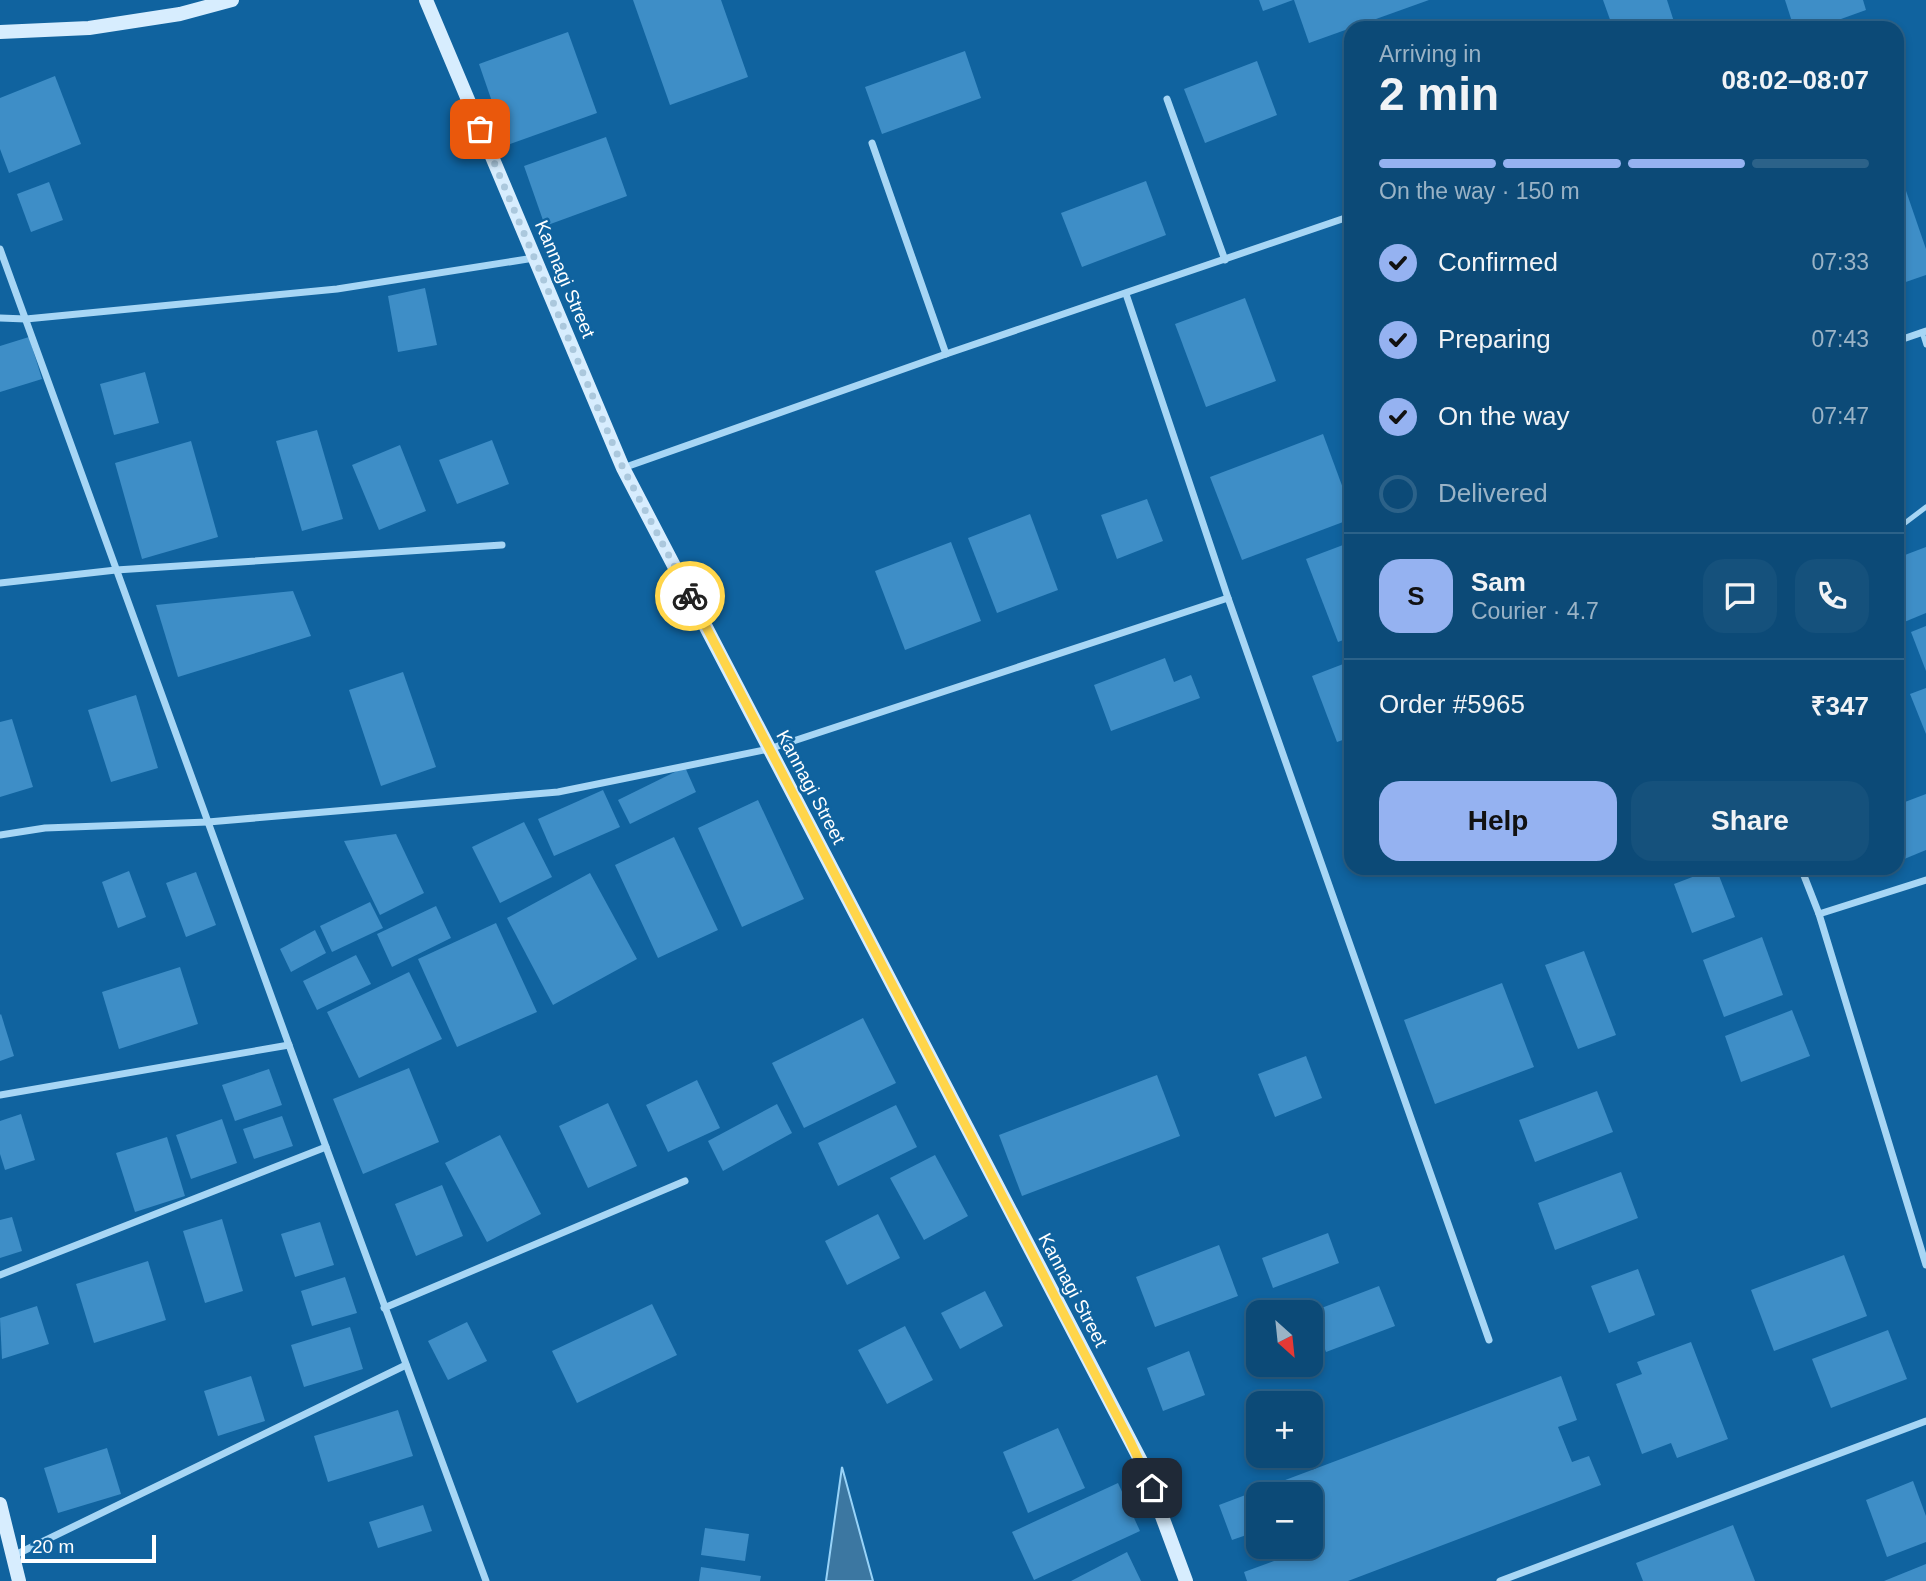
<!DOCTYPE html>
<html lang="en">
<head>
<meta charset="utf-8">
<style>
  body { margin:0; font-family:Arial,sans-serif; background:#15517c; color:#f1f3f6; height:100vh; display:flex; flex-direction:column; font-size:26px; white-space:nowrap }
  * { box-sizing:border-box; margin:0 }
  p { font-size:23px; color:#9ab3c6 }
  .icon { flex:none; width:38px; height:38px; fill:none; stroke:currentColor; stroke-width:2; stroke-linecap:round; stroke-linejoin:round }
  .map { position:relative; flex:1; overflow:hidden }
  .drawer { position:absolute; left:1344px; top:21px; width:560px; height:854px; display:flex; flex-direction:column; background:#0c4a77; border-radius:21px; box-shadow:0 4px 10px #0003,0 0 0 2px #2c6289 }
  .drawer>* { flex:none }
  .needle { width:46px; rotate:153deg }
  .fabs { position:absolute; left:1246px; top:1300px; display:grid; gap:14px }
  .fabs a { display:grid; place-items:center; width:77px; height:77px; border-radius:14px; background:#0c4a77; box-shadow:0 4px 10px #0003,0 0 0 2px #2c6289; font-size:35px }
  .scale { position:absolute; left:21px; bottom:18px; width:135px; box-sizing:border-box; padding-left:7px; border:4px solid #fff; border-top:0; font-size:19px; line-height:24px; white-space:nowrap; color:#fff; -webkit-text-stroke:5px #10639f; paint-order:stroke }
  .pin { position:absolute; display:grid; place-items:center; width:60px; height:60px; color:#fff; margin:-30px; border-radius:14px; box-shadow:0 4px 10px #0006 }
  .courier { position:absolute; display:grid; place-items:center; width:70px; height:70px; margin:-35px; border:5px solid #ffd54a; border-radius:50%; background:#fff; color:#222; box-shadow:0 2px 9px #0007 }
  .headline em { font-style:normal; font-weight:800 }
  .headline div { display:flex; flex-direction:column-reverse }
  .headline { display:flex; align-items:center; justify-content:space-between; height:119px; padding:0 35px }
  h1 { font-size:46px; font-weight:800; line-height:52px }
  .bar { display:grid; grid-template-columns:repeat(4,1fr); gap:10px 7px; align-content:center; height:84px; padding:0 35px }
  .bar i { height:9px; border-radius:5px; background:#2c6289 }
  .bar .current { background:#95b2f1 }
  .bar p { grid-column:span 4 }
  .line { display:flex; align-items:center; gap:18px; padding:0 35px; border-top:2px solid #2c6289 }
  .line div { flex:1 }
  .round { display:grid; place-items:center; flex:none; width:74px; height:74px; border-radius:21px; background:#15517c }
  ol { padding:0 35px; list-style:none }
  li { display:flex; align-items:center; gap:21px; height:77px }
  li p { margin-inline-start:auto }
  li .icon { padding:7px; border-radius:50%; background:#95b2f1; color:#111; stroke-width:4 }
  li:last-child { color:#9ab3c6 }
  li i { width:38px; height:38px; border:4px solid #2c6289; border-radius:50% }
  .cta { display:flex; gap:14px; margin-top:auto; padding:14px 35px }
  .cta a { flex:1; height:80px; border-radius:21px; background:#95b2f1; color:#111; font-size:28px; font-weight:800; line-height:80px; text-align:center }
  .cta a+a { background:#15517c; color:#f1f3f6 }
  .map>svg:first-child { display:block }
  .water { fill:#3c77a1; stroke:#98d3f8; stroke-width:2 }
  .building { fill:#3e8ec7 }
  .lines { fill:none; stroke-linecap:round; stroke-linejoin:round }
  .lane { stroke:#a7d6f5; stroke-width:5 }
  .street { stroke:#a7d6f5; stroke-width:7 }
  .secondary { stroke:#d7edfe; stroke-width:14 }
  .done { stroke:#abc8dd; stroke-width:7; stroke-dasharray:0 12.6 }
  .route { stroke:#ffd54a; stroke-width:9 }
  .labels { text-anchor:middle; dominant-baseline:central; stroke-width:5; stroke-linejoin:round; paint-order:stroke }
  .street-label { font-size:19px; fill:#fff; stroke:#10639f }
</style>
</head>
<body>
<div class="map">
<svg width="1926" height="1581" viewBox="0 0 1926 1581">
  <rect width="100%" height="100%" fill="#10639f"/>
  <!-- water -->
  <polygon class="water" points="842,1467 873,1581 826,1581"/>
  <!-- building -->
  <g class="building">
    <polygon points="633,0 721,0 748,77 670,105"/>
    <polygon points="1259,0 1293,0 1263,11"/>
    <polygon points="1294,0 1429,0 1309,43"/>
    <polygon points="1603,0 1667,0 1676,28 1613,28"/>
    <polygon points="1785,0 1863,0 1866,10 1816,28 1794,28"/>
    <polygon points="568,32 597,113 507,145 479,64"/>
    <polygon points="965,51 981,98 882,134 865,87"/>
    <polygon points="1257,61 1277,115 1205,143 1184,89"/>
    <polygon points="55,76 81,144 9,173 0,149 0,98"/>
    <polygon points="606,137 627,196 545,226 524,166"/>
    <polygon points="1146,181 1166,235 1082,267 1061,213"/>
    <polygon points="49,182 63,220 31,232 17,194"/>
    <polygon points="1905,188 1926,249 1926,275 1897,285 1897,191"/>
    <polygon points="425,288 437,345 398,352 388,296"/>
    <polygon points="1245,298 1276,381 1206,407 1175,324"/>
    <polygon points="29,337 42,379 0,392 0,346"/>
    <polygon points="145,372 159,423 114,435 100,384"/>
    <polygon points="317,430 343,519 302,531 276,441"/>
    <polygon points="1323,434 1351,510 1351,519 1242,560 1210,477"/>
    <polygon points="492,440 509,484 457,504 439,460"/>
    <polygon points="191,441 218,537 142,559 115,463"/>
    <polygon points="400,445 426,511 379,530 352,465"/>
    <polygon points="1147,499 1163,541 1117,559 1101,515"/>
    <polygon points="1030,514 1058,590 997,613 968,538"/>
    <polygon points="951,542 981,621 905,650 875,571"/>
    <polygon points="1351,542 1351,637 1338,642 1306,559"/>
    <polygon points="1926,547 1926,613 1897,625 1897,558"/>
    <polygon points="293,591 311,636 178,677 156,605"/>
    <polygon points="1926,626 1926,671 1911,632"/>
    <polygon points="1165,658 1174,682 1191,675 1200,698 1111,731 1094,685"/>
    <polygon points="1351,661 1351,737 1337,742 1312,676"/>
    <polygon points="403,672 436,767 381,786 349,690"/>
    <polygon points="1926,688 1926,734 1910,694"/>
    <polygon points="136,695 158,768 111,782 88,710"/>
    <polygon points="12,719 33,787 0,797 0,722"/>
    <polygon points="1897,760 1906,784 1897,788"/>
    <polygon points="685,767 696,792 630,824 618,800"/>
    <polygon points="603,790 620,827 554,856 538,819"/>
    <polygon points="1926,794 1926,850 1897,862 1897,805"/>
    <polygon points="758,800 804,899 742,927 698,828"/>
    <polygon points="524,822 552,877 500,903 472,847"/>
    <polygon points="396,834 424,893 380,915 344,841"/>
    <polygon points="674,837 718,930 658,958 615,865"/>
    <polygon points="1716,868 1735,917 1692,933 1674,884"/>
    <polygon points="129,871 146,917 118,928 102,882"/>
    <polygon points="196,872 216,925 186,937 166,883"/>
    <polygon points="590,873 637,959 553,1005 507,918"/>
    <polygon points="370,902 383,928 332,952 320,926"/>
    <polygon points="436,906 451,938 392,967 377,934"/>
    <polygon points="496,923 537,1012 457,1047 418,959"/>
    <polygon points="315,930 326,953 291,972 280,949"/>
    <polygon points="1762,937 1783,995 1724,1017 1703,960"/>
    <polygon points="1584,951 1616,1035 1578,1049 1545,965"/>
    <polygon points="356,955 371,984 317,1010 303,981"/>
    <polygon points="180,967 198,1024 119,1049 102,992"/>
    <polygon points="409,972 442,1039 359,1078 327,1012"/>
    <polygon points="1502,983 1534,1067 1435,1104 1404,1020"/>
    <polygon points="1792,1010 1810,1056 1741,1082 1725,1036"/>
    <polygon points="1,1014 14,1056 0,1061 0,1015"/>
    <polygon points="863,1018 896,1083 804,1128 772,1063"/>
    <polygon points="1306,1056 1322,1098 1275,1117 1258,1074"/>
    <polygon points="409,1068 439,1142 363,1174 333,1099"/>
    <polygon points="269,1069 282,1105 235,1121 222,1085"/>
    <polygon points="1157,1075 1180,1136 1022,1196 999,1135"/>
    <polygon points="697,1080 720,1128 668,1152 646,1105"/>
    <polygon points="1597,1091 1613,1132 1535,1162 1519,1120"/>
    <polygon points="608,1103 637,1166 588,1188 559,1126"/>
    <polygon points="777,1104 792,1133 723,1171 708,1141"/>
    <polygon points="896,1105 917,1147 838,1186 818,1143"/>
    <polygon points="21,1114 35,1160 5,1170 0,1154 0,1121"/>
    <polygon points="282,1116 293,1146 254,1159 243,1129"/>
    <polygon points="222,1119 237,1163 191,1179 176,1135"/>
    <polygon points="500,1135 541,1214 487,1242 445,1163"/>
    <polygon points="167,1137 185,1196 135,1212 116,1153"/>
    <polygon points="935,1155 968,1216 924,1240 890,1178"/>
    <polygon points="1621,1172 1638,1218 1555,1250 1538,1203"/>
    <polygon points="442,1185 463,1236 416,1256 395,1204"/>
    <polygon points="878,1214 900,1258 847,1285 825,1241"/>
    <polygon points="12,1217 22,1251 0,1258 0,1220"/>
    <polygon points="222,1219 243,1291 205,1303 183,1231"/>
    <polygon points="320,1222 334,1265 295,1277 281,1234"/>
    <polygon points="1328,1233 1339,1263 1273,1288 1262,1258"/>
    <polygon points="1219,1245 1238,1296 1155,1327 1136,1277"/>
    <polygon points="1844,1255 1867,1316 1774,1351 1751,1290"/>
    <polygon points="148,1261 166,1320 94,1343 76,1284"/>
    <polygon points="1638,1269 1655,1315 1609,1333 1591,1286"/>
    <polygon points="345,1277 357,1313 312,1326 301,1291"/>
    <polygon points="1379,1286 1395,1326 1326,1352 1311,1312"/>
    <polygon points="985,1291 1003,1326 960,1349 941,1313"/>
    <polygon points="652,1304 677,1355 577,1403 552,1351"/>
    <polygon points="37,1306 49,1344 2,1359 0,1318"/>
    <polygon points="467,1322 487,1361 448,1380 428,1341"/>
    <polygon points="905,1326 933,1380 887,1404 858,1350"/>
    <polygon points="350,1327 363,1369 304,1387 291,1345"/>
    <polygon points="1888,1330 1907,1379 1831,1408 1812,1359"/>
    <polygon points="1691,1342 1728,1439 1677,1458 1671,1443 1642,1454 1616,1384 1642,1374 1637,1362"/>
    <polygon points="1189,1351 1205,1395 1163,1411 1147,1368"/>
    <polygon points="251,1376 265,1421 218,1436 204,1391"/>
    <polygon points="1561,1376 1577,1420 1558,1427 1572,1462 1589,1456 1601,1485 1348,1581 1247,1581 1244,1572 1282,1558 1279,1547 1311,1547 1311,1494 1258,1494 1258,1531 1232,1540 1219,1505"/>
    <polygon points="398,1410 413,1456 328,1482 314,1436"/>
    <polygon points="1058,1428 1085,1488 1028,1513 1003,1452"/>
    <polygon points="107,1448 121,1494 58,1513 44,1468"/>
    <polygon points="1913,1481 1926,1516 1926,1542 1887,1557 1866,1500"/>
    <polygon points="1118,1483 1140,1531 1034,1580 1012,1532"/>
    <polygon points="423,1505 432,1531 378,1548 369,1522"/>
    <polygon points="1733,1525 1755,1581 1643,1581 1636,1563"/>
    <polygon points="705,1528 749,1534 745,1561 701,1555"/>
    <polygon points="1127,1552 1141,1581 1071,1581"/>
    <polygon points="1926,1564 1926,1581 1884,1581"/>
    <polygon points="701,1567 761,1576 760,1581 699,1581"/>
  </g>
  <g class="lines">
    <!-- lane -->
    <g class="lane">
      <polyline points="1922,332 1926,345"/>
      <polyline points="1897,529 1926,507"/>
    </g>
    <!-- street -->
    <g class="street">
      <polyline points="1167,99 1225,260"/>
      <polyline points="872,143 946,354"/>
      <polyline points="0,249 326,1147 486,1581"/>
      <polyline points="1126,294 1228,598 1489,1340"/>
      <polyline points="0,318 26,319 337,289 534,258"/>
      <polyline points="1897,341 1926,331"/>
      <polyline points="623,468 946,354 1351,216"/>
      <polyline points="0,583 116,570 502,545"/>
      <polyline points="0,835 45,828 208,822 558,792 769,749 1228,598"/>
      <polyline points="1801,868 1819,914 1926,1265"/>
      <polyline points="1819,914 1926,880"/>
      <polyline points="0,1095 289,1045"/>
      <polyline points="0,1275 326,1147"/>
      <polyline points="384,1308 685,1181"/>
      <polyline points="13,1556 406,1365"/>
      <polyline points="1500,1581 1926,1421"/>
    </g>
    <!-- secondary -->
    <g class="secondary">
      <polyline points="426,0 623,468 1143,1465 1186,1581"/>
      <polyline points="0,32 89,28 180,14 232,0"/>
      <polyline points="0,1504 19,1581"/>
    </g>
  </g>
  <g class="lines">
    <!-- done -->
    <polyline class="done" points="480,129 623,468 690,596"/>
    <!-- route -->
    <polyline class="route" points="690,596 1130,1441 1152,1488"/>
  </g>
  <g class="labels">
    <!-- street labels -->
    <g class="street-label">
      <text transform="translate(565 279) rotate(67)">Kannagi Street</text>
      <text transform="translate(811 787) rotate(62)">Kannagi Street</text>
      <text transform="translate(1073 1290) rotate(62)">Kannagi Street</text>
    </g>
  </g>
</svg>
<div class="fabs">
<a><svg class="needle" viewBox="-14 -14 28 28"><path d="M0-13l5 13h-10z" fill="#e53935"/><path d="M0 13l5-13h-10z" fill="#9ab3c6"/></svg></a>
<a>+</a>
<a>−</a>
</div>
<div class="scale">20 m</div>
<div class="pin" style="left:480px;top:129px;background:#ea580c"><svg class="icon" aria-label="bag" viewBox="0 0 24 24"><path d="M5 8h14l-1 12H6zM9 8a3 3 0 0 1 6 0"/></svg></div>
<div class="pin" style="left:1152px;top:1488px;background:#1f2937"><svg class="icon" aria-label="home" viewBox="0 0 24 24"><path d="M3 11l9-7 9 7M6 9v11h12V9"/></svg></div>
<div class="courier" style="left:690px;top:596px"><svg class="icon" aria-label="bike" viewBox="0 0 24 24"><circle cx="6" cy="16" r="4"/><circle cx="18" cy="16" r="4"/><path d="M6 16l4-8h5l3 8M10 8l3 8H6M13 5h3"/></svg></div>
<section class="drawer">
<div class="headline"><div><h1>2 min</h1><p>Arriving in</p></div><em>08:02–08:07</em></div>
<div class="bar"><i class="current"></i><i class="current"></i><i class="current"></i><i></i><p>On the way · 150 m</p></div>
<ol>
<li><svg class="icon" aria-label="check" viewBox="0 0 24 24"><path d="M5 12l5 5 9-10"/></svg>Confirmed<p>07:33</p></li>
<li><svg class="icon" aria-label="check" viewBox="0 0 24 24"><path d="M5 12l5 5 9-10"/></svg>Preparing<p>07:43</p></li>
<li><svg class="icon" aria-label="check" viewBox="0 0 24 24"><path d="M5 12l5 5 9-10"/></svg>On the way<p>07:47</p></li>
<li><i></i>Delivered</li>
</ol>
<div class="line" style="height:126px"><b class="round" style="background:#95b2f1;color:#111">S</b><div><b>Sam</b><p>Courier · 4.7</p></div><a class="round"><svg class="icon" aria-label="chat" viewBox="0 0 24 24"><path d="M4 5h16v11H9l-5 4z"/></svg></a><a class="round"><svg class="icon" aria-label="phone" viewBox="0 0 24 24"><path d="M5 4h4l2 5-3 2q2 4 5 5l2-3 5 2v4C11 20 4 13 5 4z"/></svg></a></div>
<div class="line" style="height:91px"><div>Order #5965</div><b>₹347</b></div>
<div class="cta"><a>Help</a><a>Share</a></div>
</section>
</div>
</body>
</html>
